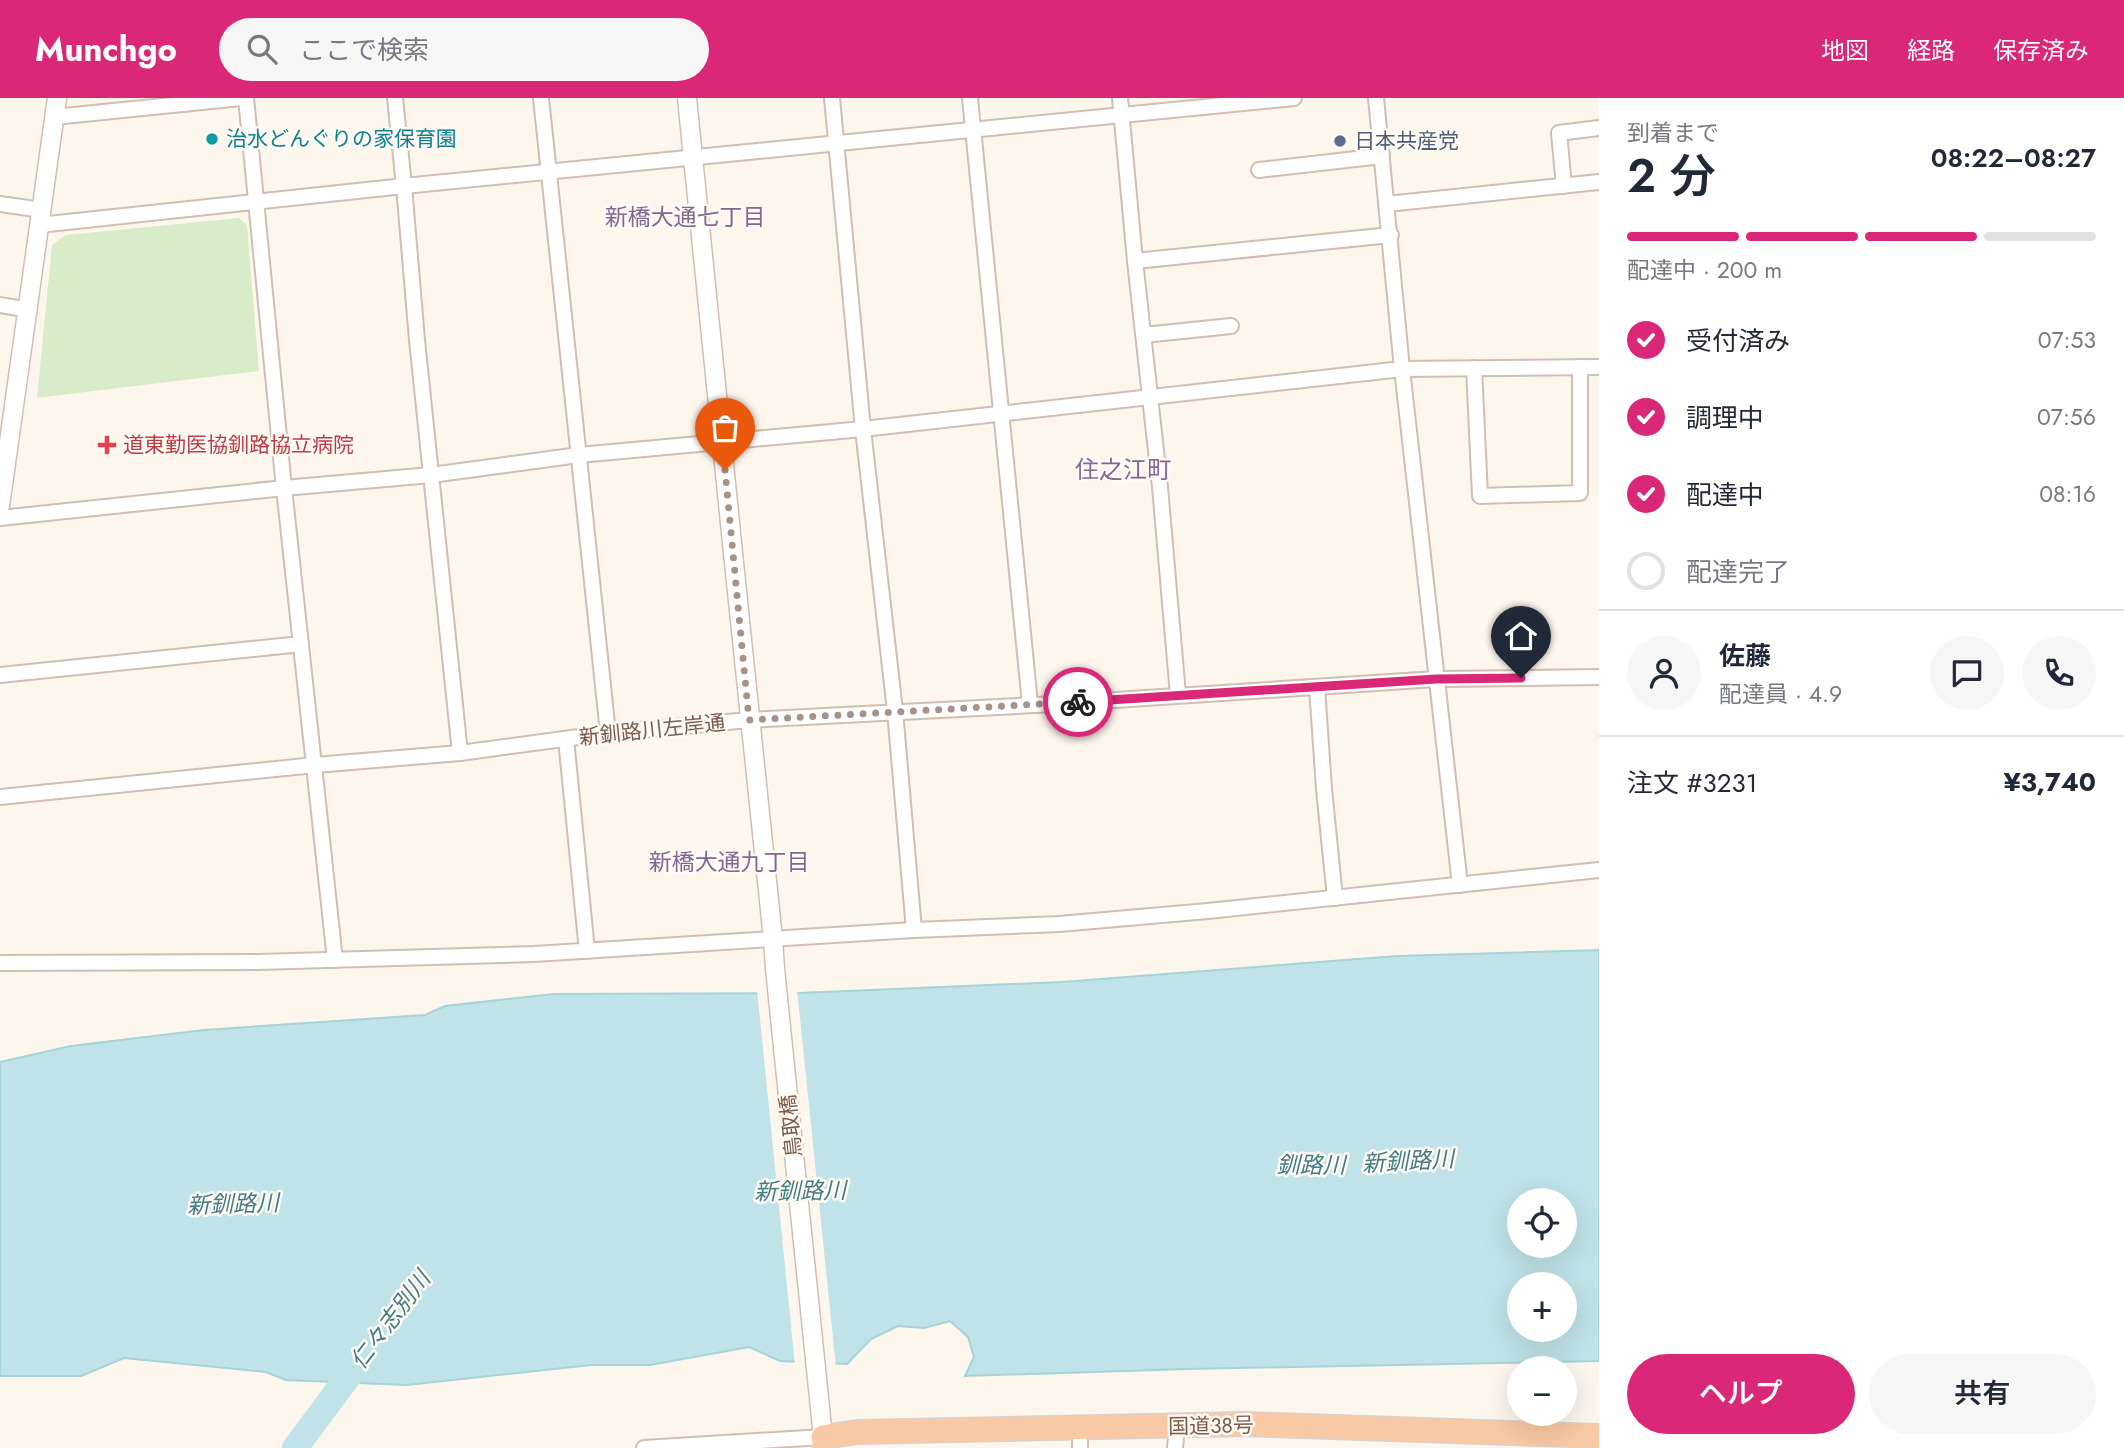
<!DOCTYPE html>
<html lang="ja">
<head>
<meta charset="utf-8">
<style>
  body { margin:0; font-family:Jost,"Noto Sans JP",sans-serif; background:#f6f6f7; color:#1f2937; height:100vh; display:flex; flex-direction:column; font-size:26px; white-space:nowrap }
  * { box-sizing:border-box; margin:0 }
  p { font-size:23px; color:#747a83 }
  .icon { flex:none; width:38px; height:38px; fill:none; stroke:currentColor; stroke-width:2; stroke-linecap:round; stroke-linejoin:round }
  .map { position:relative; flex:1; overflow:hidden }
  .side { display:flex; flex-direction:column; background:#fff; width:525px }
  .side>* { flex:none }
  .tools { position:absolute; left:1507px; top:1090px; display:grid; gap:14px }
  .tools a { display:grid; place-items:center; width:70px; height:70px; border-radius:50%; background:#fff; box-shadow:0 7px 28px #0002; font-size:35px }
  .pin { position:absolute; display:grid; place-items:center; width:60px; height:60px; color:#fff; margin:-72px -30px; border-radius:50% 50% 50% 0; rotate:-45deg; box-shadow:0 0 7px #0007 }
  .pin .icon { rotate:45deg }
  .courier { position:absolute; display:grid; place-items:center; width:70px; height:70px; margin:-35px; border:5px solid #db2777; border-radius:50%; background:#fff; color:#222; box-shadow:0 2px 9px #0007 }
  .headline em { font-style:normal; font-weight:600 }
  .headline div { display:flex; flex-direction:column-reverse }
  .headline { display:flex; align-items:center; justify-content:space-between; height:119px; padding:0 28px }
  h1 { font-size:46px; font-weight:600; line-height:52px }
  .bar { display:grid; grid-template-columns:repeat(4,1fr); gap:10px 7px; align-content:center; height:84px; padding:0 28px }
  .bar i { height:9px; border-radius:5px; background:#e0e1e3 }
  .bar .active { background:#db2777 }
  .bar p { grid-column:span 4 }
  .line { display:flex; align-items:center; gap:18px; padding:0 28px; border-top:2px solid #e0e1e3 }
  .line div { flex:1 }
  .round { display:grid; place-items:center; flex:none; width:74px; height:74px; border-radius:37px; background:#f6f6f7 }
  ol { padding:0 28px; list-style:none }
  li { display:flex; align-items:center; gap:21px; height:77px }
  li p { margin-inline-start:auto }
  li .icon { padding:7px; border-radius:50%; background:#db2777; color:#fff; stroke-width:4 }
  li:last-child { color:#747a83 }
  li i { width:38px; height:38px; border:4px solid #e0e1e3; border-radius:50% }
  .button { display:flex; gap:14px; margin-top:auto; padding:14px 28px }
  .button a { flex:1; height:80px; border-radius:42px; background:#db2777; color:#fff; font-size:28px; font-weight:600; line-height:80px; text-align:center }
  .button a+a { background:#f6f6f7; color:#1f2937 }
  header { display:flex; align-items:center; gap:42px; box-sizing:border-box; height:98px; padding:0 35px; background:#db2777; color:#fff }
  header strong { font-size:33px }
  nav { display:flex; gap:38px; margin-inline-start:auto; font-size:24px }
  .search { width:490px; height:63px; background:#f6f6f7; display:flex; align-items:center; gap:18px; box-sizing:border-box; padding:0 24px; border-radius:38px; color:#747a83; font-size:26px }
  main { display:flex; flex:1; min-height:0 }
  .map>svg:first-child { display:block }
  .green { fill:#d8ecc9 }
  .water { fill:#bfe3e8; stroke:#a5d3da; stroke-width:2; fill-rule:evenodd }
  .pier { fill:#fdf6ec }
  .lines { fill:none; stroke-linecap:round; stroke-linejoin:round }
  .river { stroke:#bfe3e8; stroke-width:26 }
  .minor-casing { stroke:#d1beb0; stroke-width:18 }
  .tertiary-casing { stroke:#d1beb0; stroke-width:21 }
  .trunk-casing { stroke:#dad1cd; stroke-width:26 }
  .minor { stroke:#fff; stroke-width:14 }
  .tertiary { stroke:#fff; stroke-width:18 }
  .trunk { stroke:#f9c8a4; stroke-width:23 }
  .done { stroke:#a89285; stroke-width:7; stroke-dasharray:0 12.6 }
  .route { stroke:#db2777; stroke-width:9 }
  .culture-dot { fill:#0f9aa8; stroke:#fffaf3; stroke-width:2.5 }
  .service-dot { fill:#5c6f8a; stroke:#fffaf3; stroke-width:2.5 }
  .health-dot { fill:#e0444e; stroke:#fffaf3; stroke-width:2.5 }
  .labels { text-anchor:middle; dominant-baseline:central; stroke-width:5; stroke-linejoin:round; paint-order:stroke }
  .culture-label { font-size:21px; fill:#0d838f; stroke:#fffaf3; text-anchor:start }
  .service-label { font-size:21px; fill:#4e5e75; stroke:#fffaf3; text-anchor:start }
  .health-label { font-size:21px; fill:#be3a42; stroke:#fffaf3; text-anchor:start }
  .street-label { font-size:21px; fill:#7a5c4d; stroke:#fffaf3 }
  .neighbourhood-label { font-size:23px; fill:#846695; stroke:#fffaf3 }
  .water-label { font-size:23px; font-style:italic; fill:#437c86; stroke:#fffaf3 }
  .quarter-label { font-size:24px; fill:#846695; stroke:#fffaf3 }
</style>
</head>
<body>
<header>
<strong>Munchgo</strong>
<div class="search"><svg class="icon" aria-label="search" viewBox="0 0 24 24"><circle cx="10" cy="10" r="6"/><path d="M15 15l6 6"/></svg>ここで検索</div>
<nav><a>地図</a><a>経路</a><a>保存済み</a></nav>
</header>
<main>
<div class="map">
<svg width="1599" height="1350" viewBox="0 0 1599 1350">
  <rect width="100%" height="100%" fill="#fdf6ec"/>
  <!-- green -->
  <polygon class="green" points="239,120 247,127 259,273 37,300 52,147 66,137"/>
  <!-- water -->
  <path class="water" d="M1599,852V1263L1187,1271L965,1278L974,1259L968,1239L950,1223L924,1230L898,1228L871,1241L847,1266L780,1263L749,1249L650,1267H591L407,1287L286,1282L266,1274L124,1260L81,1278H0V964L71,948L204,932L425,917L445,908L554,896L800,895L1062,884L1397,858ZM1519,1102H1564V1148H1519ZM1519,1186H1564V1232H1519Z"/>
  <!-- pier -->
  <polygon class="pier" points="757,891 797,891 836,1269 795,1267"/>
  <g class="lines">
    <!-- river -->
    <polyline class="river" points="295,1350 365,1256"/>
    <defs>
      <g id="minor">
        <polyline points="246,0 284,390 335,862"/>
        <polyline points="395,0 404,88 417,242 460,655"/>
        <polyline points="541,0 608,635"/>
        <polyline points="832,0 863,331 895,613 914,832"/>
        <polyline points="970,0 1030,606"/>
        <polyline points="1120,0 1135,163 1160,389 1178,597"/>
        <polyline points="1376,0 1402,271 1460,787"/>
        <polyline points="54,19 241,0"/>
        <polyline points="1259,72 1382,58"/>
        <polyline points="1564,88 1559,35 1599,30"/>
        <polyline points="0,106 42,112"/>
        <polyline points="1387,106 1599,84"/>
        <polyline points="39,127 404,88 1294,0"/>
        <polyline points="1135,163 1391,137"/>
        <polyline points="0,207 29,212"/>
        <polyline points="1144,237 1231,228"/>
        <polyline points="1474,270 1480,398 1580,395 1580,269"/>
        <polyline points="0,420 284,390 431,377 579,357 863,331 1402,271 1599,269"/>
        <polyline points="0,577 301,546"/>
        <polyline points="1317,589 1324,691 1335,800"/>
        <polyline points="566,641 587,853"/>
        <polyline points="0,699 315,667 460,655 608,635 749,622 1054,606 1436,581 1599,579"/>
        <polyline points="0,865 258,864 534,856 914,832 1059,826 1208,813 1599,772"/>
        <polyline points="644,1350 823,1339"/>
        <polyline points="1080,1350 1080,1330"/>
        <polyline points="1175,1350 1177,1329"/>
      </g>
      <g id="tertiary">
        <path d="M687,0C717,280 742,561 773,841L775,871L823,1339"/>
        <polyline points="0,408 57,0"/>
      </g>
      <polyline id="trunk" points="825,1350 823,1339 857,1334 1244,1326 1599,1338"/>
    </defs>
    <!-- minor casing -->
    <use href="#minor" class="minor-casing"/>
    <!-- tertiary casing -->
    <use href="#tertiary" class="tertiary-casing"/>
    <!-- trunk casing -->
    <use href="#trunk" class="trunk-casing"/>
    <!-- minor -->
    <use href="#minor" class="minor"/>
    <!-- tertiary -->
    <use href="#tertiary" class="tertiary"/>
    <!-- trunk -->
    <use href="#trunk" class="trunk"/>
  </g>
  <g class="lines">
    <!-- done -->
    <polyline class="done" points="725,372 749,622 1078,604"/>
    <!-- route -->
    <polyline class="route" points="1078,604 1436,581 1521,580"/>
  </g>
  <!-- markers -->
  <circle class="culture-dot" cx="212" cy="41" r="7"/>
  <circle class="service-dot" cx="1340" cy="43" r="7"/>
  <path class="health-dot" d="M103.5 336.5h7v7h7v7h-7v7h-7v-7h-7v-7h7z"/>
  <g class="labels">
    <!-- culture labels -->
    <g class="culture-label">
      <text x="226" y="41">治水どんぐりの家保育園</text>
    </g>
    <!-- service labels -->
    <g class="service-label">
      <text x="1354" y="43">日本共産党</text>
    </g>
    <!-- health labels -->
    <g class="health-label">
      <text x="123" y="347">道東勤医協釧路協立病院</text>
    </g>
    <!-- street labels -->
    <g class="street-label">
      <text transform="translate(652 632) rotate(-6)">新釧路川左岸通</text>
      <text transform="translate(791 1028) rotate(-96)">鳥取橋</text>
      <text transform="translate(1211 1328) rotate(-1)">国道38号</text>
    </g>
    <!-- neighbourhood labels -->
    <g class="neighbourhood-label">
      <text x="685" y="119">新橋大通七丁目</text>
      <text x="729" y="764">新橋大通九丁目</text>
    </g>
    <!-- water labels -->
    <g class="water-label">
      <text transform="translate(1408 1063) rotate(-3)">新釧路川</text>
      <text x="1311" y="1067">釧路川</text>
      <text transform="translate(800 1093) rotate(-1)">新釧路川</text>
      <text transform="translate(233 1106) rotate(-2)">新釧路川</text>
      <text transform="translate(390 1222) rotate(-53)">仁々志別川</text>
    </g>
    <!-- quarter labels -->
    <g class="quarter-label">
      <text x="1123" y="371">住之江町</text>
    </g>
  </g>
</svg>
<div class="tools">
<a><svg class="icon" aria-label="locate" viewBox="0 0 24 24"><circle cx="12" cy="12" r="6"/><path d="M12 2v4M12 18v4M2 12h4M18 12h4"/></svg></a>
<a>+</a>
<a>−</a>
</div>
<div class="pin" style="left:725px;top:372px;background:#ea580c"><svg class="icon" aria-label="bag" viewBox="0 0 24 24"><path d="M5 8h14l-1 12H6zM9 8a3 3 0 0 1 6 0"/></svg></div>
<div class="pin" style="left:1521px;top:580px;background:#1f2937"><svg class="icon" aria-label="home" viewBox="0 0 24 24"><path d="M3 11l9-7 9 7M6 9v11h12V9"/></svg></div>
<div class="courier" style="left:1078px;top:604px"><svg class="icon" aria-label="bike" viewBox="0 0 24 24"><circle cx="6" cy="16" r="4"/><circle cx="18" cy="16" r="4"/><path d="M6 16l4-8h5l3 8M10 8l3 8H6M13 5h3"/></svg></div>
</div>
<section class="side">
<div class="headline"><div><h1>2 分</h1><p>到着まで</p></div><em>08:22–08:27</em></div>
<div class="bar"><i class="active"></i><i class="active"></i><i class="active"></i><i></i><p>配達中 · 200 m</p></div>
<ol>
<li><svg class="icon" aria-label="check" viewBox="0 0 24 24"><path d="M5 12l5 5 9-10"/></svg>受付済み<p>07:53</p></li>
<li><svg class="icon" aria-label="check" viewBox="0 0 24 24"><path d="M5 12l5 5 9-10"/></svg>調理中<p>07:56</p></li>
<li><svg class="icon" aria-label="check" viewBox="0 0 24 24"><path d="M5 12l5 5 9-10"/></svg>配達中<p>08:16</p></li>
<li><i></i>配達完了</li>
</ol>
<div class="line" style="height:126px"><a class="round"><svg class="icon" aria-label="person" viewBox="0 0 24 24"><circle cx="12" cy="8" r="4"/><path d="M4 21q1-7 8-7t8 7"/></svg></a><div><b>佐藤</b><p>配達員 · 4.9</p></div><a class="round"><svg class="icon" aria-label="chat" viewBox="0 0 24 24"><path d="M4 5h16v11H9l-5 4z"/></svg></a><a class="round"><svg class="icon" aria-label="phone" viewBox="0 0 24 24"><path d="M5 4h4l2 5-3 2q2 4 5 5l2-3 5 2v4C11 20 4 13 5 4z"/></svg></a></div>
<div class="line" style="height:91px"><div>注文 #3231</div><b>¥3,740</b></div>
<div class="button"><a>ヘルプ</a><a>共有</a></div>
</section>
</main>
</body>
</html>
